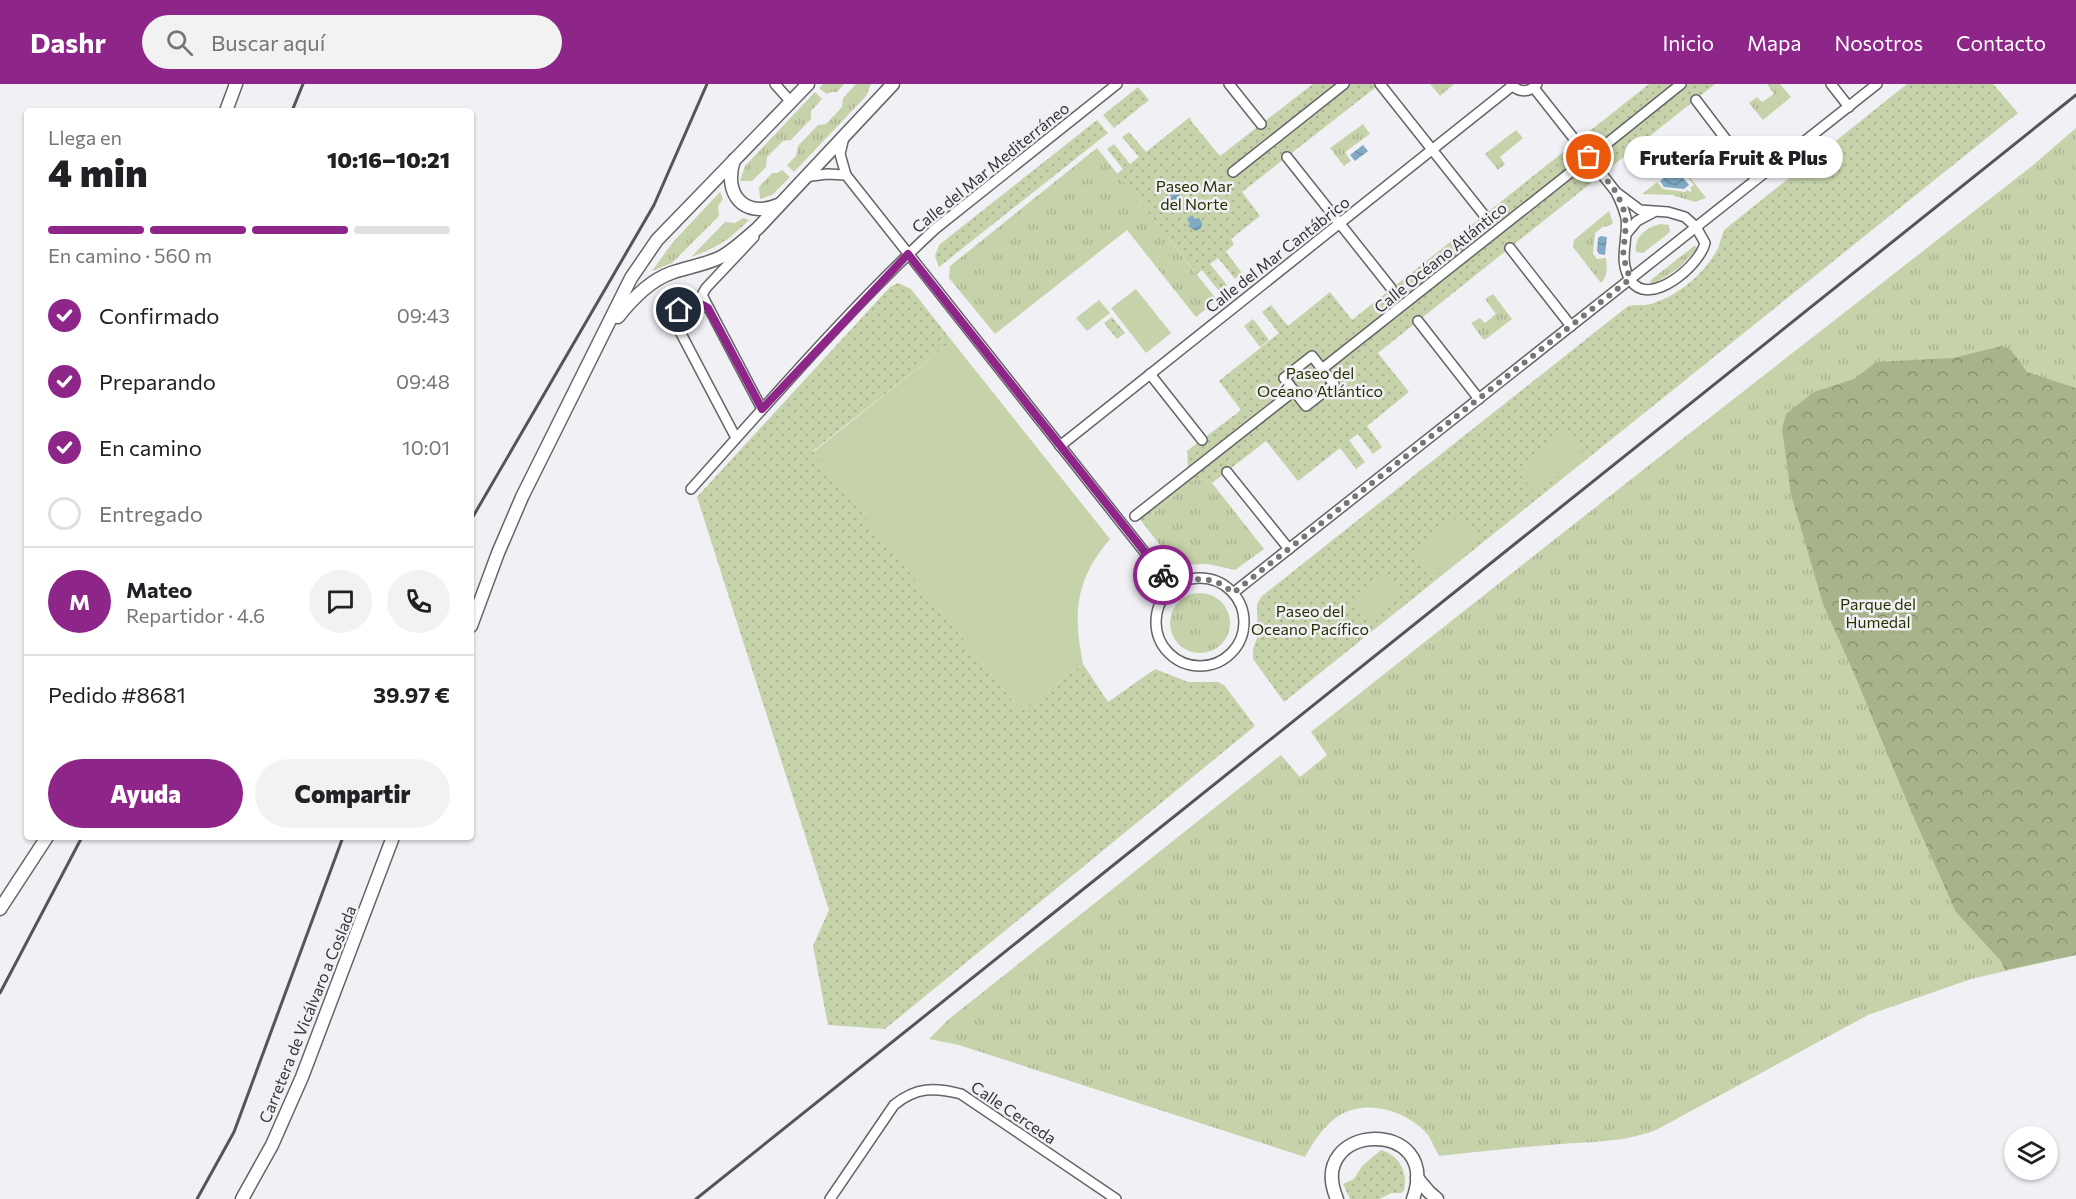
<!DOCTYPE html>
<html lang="es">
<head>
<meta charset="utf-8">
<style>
  body { margin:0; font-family:Commissioner,sans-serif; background:#f2f2f2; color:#202124; height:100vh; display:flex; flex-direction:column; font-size:22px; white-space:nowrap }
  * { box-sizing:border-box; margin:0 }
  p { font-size:20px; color:#757577 }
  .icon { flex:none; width:33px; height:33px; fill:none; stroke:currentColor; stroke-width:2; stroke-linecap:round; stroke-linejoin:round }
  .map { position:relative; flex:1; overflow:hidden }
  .panel { position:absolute; left:24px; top:24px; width:450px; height:732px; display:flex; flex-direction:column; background:#fff; border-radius:6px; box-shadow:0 2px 4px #0004 }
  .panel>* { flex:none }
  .controls { position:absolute; left:2004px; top:1042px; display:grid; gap:12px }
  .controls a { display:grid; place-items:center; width:54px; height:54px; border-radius:50%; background:#fff; box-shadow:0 2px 4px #0004; font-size:30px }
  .pin { position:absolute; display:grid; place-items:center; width:51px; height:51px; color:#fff; margin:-26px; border:3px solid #fff; border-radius:50%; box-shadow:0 2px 6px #0007 }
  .courier { position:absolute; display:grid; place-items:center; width:60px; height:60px; margin:-30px; border:4px solid #8e2589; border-radius:50%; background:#fff; color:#222; box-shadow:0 2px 8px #0007 }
  .bubble { position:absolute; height:42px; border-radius:21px; background:#fff; box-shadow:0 2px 4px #0004; font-size:20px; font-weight:800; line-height:42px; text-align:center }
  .head em { font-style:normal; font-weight:800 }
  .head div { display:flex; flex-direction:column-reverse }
  .head { display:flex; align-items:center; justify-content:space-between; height:102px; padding:0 24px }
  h1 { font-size:39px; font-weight:800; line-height:45px }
  .bar { display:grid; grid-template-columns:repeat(4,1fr); gap:9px 6px; align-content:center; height:72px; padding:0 24px }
  .bar i { height:8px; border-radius:4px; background:#e0e0e0 }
  .bar .current { background:#8e2589 }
  .bar p { grid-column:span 4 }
  .line { display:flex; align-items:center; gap:15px; padding:0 24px; border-top:2px solid #e0e0e0 }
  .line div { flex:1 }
  .round { display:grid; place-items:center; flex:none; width:63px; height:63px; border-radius:32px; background:#f2f2f2 }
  ol { padding:0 24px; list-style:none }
  li { display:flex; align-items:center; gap:18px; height:66px }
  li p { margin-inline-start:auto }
  li .icon { padding:6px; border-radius:50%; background:#8e2589; color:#fff; stroke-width:4 }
  li:last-child { color:#757577 }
  li i { width:33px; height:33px; border:3px solid #e0e0e0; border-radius:50% }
  .primary-button { display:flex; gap:12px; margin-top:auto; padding:12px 24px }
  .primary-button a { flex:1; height:69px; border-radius:36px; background:#8e2589; color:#fff; font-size:24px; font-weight:800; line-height:69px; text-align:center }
  .primary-button a+a { background:#f2f2f2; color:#202124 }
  header { display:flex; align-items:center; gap:36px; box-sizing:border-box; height:84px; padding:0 30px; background:#8e2589; color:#fff }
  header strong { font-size:28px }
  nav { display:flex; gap:33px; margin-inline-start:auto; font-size:21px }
  .search { width:420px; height:54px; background:#f2f2f2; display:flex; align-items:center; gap:15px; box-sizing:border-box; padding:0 21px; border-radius:33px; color:#757577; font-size:22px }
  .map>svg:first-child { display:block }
  .grass { fill:url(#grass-tufts) }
  .forest { fill:url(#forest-crowns) }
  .park { fill:url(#park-dots) }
  .pitch { fill:#c6d2aa }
  .water { fill:url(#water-waves) }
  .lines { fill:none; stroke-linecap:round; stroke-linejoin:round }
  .street-casing { stroke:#656569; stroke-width:12 }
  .secondary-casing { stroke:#656569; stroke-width:15 }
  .street { stroke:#fff; stroke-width:9 }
  .secondary { stroke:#fff; stroke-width:12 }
  .rail { stroke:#555557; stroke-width:3 }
  .done { stroke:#767679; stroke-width:6; stroke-dasharray:0 10.8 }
  .route { stroke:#8e2589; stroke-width:8 }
  .labels { text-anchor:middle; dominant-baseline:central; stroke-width:5; stroke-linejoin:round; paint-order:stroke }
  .street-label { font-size:16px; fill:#343436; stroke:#f1f0f5 }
  .park-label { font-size:16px; fill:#283201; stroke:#f1f0f5 }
</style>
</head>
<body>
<header>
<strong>Dashr</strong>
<div class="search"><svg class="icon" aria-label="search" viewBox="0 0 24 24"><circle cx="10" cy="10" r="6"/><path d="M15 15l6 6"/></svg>Buscar aquí</div>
<nav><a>Inicio</a><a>Mapa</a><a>Nosotros</a><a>Contacto</a></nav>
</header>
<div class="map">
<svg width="2076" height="1115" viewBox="0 0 2076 1115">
  <defs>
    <pattern id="grass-tufts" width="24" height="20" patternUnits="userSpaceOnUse" patternTransform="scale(1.5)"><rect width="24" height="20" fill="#c6d2aa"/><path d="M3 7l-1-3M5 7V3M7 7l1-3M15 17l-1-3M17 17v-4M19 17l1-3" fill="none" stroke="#abb593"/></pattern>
    <pattern id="forest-crowns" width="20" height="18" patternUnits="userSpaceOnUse" patternTransform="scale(1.5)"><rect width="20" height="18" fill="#a7b38a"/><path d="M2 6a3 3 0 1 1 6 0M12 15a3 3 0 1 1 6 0" fill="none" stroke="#899272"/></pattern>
    <pattern id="park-dots" width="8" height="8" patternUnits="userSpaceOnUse" patternTransform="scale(1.5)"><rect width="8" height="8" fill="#c6d2aa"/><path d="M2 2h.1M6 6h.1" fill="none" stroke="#abb593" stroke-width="1.8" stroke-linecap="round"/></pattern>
    <pattern id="water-waves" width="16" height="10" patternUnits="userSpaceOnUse" patternTransform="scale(1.5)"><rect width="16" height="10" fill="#81abc4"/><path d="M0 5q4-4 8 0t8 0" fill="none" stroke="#6a8ca0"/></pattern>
  </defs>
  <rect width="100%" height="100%" fill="#f1f0f5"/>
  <!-- grass -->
  <g class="grass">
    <polygon points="823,0 844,0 837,8 831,8 827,10 819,4"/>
    <polygon points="856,0 871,0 866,12 794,88 787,81 796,72 798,62 818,41 826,40 842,23 843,14"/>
    <polygon points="1430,0 1454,0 1440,12"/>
    <polygon points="1767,0 1780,0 1791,13 1763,36 1749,19 1757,13 1762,18 1774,10"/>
    <polygon points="815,8 822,15 811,27 811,35 791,56 783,57 767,73 766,83 752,97 740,97 745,82"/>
    <polygon points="1363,40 1370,50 1345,68 1351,77 1344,82 1330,64"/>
    <path d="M2076,44V871L1971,895L1868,931L1656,1046C1617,1060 1590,1057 1550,1061C1513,1064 1476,1068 1439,1072C1435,1065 1432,1057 1428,1051C1409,1028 1368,1014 1340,1031C1325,1040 1313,1058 1305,1073L959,961L929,955L949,935L1281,671L1300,693L1327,671L1311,648C1550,458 1791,270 2032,82Z"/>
    <polygon points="1516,46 1523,54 1500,73 1505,80 1498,86 1485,70"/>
    <polygon points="1097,64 1217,216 1196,233 1127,146 995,250 949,194 950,182"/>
    <polygon points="782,86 790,93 772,111 760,115 759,103 772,89 777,89"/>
    <polygon points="1690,93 1706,114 1695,118 1672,111 1642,110 1657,98 1663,105 1685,108 1687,106 1690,108 1692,106 1690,104 1694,101 1688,94"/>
    <polygon points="720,108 723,115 718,122 719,132 672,179 652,187 673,158"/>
    <path d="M1609,127L1613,139L1606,143L1604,142L1595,149L1593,170L1597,175L1606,174C1607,185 1608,191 1601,199L1573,163L1574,156Z"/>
    <path d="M743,134L749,136C730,155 717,164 691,173L725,138L735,139Z"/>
    <path d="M1661,140L1669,141L1670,148L1643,169L1636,168C1634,152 1647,143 1661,140Z"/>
    <polygon points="1694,162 1697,163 1696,166 1679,184 1657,198 1653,200 1650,198 1651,196"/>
    <polygon points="1493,210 1512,235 1486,255 1483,255 1471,239 1480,234 1485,239 1496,230 1485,215"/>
    <polygon points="1197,394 1212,399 1264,465 1235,486 1208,480 1179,481 1170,474 1142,438"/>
    <circle cx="1200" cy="539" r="30"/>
  </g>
  <!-- forest -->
  <polygon class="forest" points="2002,262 2011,266 2027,288 2076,304 2076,871 2005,886 2001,877 1956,828 1914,734 1853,587 1823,520 1791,410 1782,345 1786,330 1814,308 1854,295 1876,278 1953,274"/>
  <!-- park -->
  <g class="park">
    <polygon points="1313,0 1380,0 1242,108 1260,132 1231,155 1234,160 1226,168 1242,189 1235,195 1218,174 1210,180 1227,201 1219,207 1202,186 1197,190 1117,90 1123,85 1107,65 1114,60 1130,80 1139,73 1122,53 1129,48 1146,68 1190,33 1191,37 1220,72"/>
    <polygon points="1649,0 1715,0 1378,269 1409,308 1367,342 1382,363 1373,370 1358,350 1349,356 1365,378 1356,385 1340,364 1298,397 1266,357 1212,399 1197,394 1142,438 1133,427 1188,383 1187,367 1241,326 1219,297 1279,249 1262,228 1271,221 1288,242 1330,208 1352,236"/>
    <path d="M1907,0H1993L2018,29L1284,618L1253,575V565L1258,551L1257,520L1262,512L1628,222C1635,220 1643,222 1651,220C1677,212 1702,192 1716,168C1720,162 1721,153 1724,146Z"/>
    <polygon points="1138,3 1149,16 1114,44 1103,31"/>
    <polygon points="1097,36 1108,49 939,183 935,172 939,161"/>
    <polygon points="898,199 911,205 952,257 813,367 1021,627 1083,580 1108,618 1155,585 1188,598 1218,598 1224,601 1255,642 885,945 828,941 813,862 829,826 697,413 890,203"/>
    <polygon points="1112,233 1125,249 1117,255 1104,239"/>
    <polygon points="1253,235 1269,256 1260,263 1244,242"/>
    <path d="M1381,1066C1400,1072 1408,1088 1404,1107L1401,1109H1391L1380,1115H1350L1343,1100L1354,1095L1362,1082Z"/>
  </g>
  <!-- pitch -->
  <g class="pitch">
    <polygon points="1136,205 1171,249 1146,269 1111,224"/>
    <polygon points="1099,216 1110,229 1087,247 1076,234"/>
    <path d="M952,257L1110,455C1075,496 1073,529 1083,580L1021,627L813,368Z"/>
    <polygon points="1564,348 1584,372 1536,410 1516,386"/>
    <polygon points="1459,432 1479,457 1431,494 1411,470"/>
    <polygon points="1385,489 1402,510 1368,539 1351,518"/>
  </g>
  <!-- water -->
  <g class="water">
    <polygon points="1363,61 1368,67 1355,77 1350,71"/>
    <polygon points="1676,85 1689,101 1684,105 1664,103 1660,97"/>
    <polygon points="1172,109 1177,109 1182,113 1180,116 1183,120 1178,124 1169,118 1168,114"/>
    <polygon points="1192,131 1195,135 1199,134 1202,139 1201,144 1196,147 1188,142 1190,140 1187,135"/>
    <polygon points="1601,152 1607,153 1605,171 1599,170 1597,167 1598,154"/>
  </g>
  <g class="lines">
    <defs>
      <g id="street">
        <polyline points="775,0 791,18"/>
        <polyline points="1229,0 1261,40"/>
        <polyline points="1380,0 1484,131"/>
        <path d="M1511,0C1519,9 1529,9 1537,0"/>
        <polyline points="1831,0 1849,23"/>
        <path d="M1534,4L1616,108L1640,126L1668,128L1685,133L1696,143L1705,159C1700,181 1650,224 1631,197C1617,176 1629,156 1626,134C1624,125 1620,116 1616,108"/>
        <polyline points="1696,16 1756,95"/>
        <polyline points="844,53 840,70 846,91 1173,504"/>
        <polyline points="1600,65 1681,0"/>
        <polyline points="1287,73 1391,204"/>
        <polyline points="1233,88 1344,0"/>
        <polyline points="804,93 827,90 846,91"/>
        <polyline points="1626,150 1637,137 1654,128"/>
        <polyline points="754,153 706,204 702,211 762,325"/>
        <polyline points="1510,164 1571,242"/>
        <path d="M708,224C693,214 674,220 676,240L736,354"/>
        <polyline points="1418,237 1479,315"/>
        <polygon points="1312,272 1334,300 1306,322 1284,294"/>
        <polyline points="1322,285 1576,84"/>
        <polyline points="1150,290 1202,356"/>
        <polyline points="1060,362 1512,2"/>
        <polyline points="1227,388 1289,465"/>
        <path d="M691,405C770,317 848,226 935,145L1117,0"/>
        <polyline points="1135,432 1294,307"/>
        <circle cx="1200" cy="538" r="44"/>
        <polyline points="1233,509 1877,0"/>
        <path d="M830,1115L894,1021C916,1003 934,1003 961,1010L1116,1115"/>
      </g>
      <g id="secondary">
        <polyline points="226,27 236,0"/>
        <path d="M734,76C723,109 743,135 778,121"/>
        <path d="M618,233C632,215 649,197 671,189C687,183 705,181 721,173C734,166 746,154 758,144L893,0"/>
        <polyline points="471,542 498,469 522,413 631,194 657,156 808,0"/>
        <polyline points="0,825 47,753"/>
        <polyline points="1417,1094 1429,1108 1437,1115"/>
        <polyline points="242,1115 272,1061 302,993 393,753"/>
        <path d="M1337,1115C1304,1038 1443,1032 1413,1115"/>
      </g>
    </defs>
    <!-- street casing -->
    <use href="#street" class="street-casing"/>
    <!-- secondary casing -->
    <use href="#secondary" class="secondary-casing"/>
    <!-- street -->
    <use href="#street" class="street"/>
    <!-- secondary -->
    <use href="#secondary" class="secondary"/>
    <!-- rail -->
    <g class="rail">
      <polyline points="292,27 303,0"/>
      <polyline points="471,436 654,121 707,0"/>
      <polyline points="0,909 82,753"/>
      <polyline points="197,1115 234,1048 343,753"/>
      <polyline points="696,1115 2076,11"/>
    </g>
  </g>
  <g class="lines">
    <!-- done -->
    <path class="done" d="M1163,491L1173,504C1194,491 1215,492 1233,509L1630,195L1623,172L1626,140L1623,123L1616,108L1589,73"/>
    <!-- route -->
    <path class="route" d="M679,226C687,217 698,217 708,224L762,325L908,170L1163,491"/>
  </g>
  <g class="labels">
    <!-- street labels -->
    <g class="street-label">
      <text transform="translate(990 83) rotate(-39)">Calle del Mar Mediterráneo</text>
      <text transform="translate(1277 170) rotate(-38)">Calle del Mar Cantábrico</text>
      <text transform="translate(1440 173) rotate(-39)">Calle Océano Atlántico</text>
      <text transform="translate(307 930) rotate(-68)">Carretera de Vicálvaro a Coslada</text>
      <text transform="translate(1014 1028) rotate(34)">Calle Cerceda</text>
    </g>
    <!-- park labels -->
    <g class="park-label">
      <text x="1194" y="101">Paseo Mar<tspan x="1194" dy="18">del Norte</tspan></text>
      <text x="1320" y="288">Paseo del<tspan x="1320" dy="18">Océano Atlántico</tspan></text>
      <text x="1878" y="519">Parque del<tspan x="1878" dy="18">Humedal</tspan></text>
      <text x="1310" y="526">Paseo del<tspan x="1310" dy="18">Oceano Pacífico</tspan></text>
    </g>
  </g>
</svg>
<div class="controls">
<a><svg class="icon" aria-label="layers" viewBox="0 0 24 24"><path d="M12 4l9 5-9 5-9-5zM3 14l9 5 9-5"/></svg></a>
</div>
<div class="pin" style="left:1589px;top:73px;background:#ea580c"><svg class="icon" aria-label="bag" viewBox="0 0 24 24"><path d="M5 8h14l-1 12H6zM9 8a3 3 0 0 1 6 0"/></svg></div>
<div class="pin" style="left:679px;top:226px;background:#1f2937"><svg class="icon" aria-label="home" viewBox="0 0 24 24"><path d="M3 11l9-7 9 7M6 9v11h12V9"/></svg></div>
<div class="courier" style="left:1163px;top:491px"><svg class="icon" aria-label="bike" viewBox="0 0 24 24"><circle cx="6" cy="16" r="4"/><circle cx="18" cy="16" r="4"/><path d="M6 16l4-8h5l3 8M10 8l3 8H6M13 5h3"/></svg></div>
<div class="bubble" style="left:1624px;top:52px;width:219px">Frutería Fruit &amp; Plus</div>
<section class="panel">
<div class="head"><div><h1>4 min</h1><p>Llega en</p></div><em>10:16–10:21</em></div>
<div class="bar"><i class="current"></i><i class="current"></i><i class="current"></i><i></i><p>En camino · 560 m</p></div>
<ol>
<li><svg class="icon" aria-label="check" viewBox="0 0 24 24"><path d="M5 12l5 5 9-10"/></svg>Confirmado<p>09:43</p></li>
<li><svg class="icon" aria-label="check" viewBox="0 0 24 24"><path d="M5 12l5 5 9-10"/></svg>Preparando<p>09:48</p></li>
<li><svg class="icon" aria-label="check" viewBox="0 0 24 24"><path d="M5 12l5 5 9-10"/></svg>En camino<p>10:01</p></li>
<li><i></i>Entregado</li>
</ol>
<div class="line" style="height:108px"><b class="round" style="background:#8e2589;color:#fff">M</b><div><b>Mateo</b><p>Repartidor · 4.6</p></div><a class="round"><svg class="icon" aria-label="chat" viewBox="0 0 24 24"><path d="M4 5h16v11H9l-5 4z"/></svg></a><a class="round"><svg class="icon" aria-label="phone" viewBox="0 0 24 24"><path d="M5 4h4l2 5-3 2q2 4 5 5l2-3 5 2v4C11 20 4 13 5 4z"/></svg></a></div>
<div class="line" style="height:78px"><div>Pedido #8681</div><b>39.97 €</b></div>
<div class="primary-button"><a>Ayuda</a><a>Compartir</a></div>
</section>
</div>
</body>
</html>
